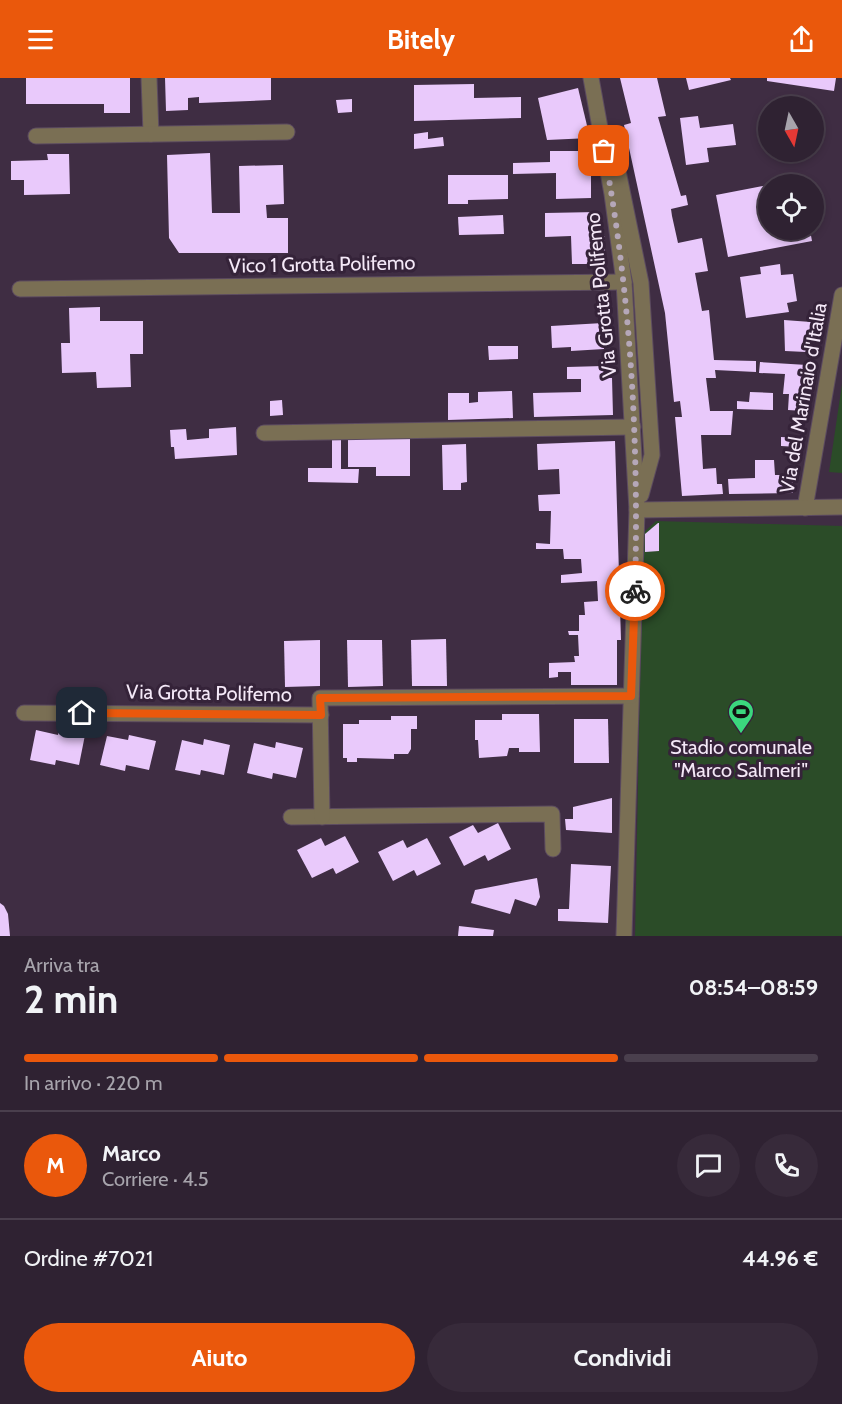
<!DOCTYPE html>
<html lang="it">
<head>
<meta charset="utf-8">
<style>
  body { margin:0; font-family:Cabin,sans-serif; background:#372a3a; color:#f1f3f6; height:100vh; display:flex; flex-direction:column; font-size:22px; white-space:nowrap }
  * { box-sizing:border-box; margin:0 }
  p { font-size:20px; color:#a7a4ac }
  .icon { flex:none; width:33px; height:33px; fill:none; stroke:currentColor; stroke-width:2; stroke-linecap:round; stroke-linejoin:round }
  .map { position:relative; height:858px; overflow:hidden }
  .drawer { display:flex; flex-direction:column; background:#2f2232; flex:1 }
  .drawer>* { flex:none }
  .needle { width:39px; rotate:171deg }
  .controls { position:absolute; left:758px; top:18px; display:grid; gap:12px }
  .controls a { display:grid; place-items:center; width:66px; height:66px; border-radius:50%; background:#2f2232; box-shadow:0 3px 9px #0003,0 0 0 2px #4a3f4d; font-size:30px }
  .pin { position:absolute; display:grid; place-items:center; width:51px; height:51px; color:#fff; margin:-26px; border-radius:12px; box-shadow:0 3px 9px #0006 }
  .courier { position:absolute; display:grid; place-items:center; width:60px; height:60px; margin:-30px; border:4px solid #ea580c; border-radius:50%; background:#fff; color:#222; box-shadow:0 2px 8px #0007 }
  .summary em { font-style:normal; font-weight:800 }
  .summary div { display:flex; flex-direction:column-reverse }
  .summary { display:flex; align-items:center; justify-content:space-between; height:102px; padding:0 24px }
  h1 { font-size:39px; font-weight:800; line-height:45px }
  .bar { display:grid; grid-template-columns:repeat(4,1fr); gap:9px 6px; align-content:center; height:72px; padding:0 24px }
  .bar i { height:8px; border-radius:4px; background:#4a3f4d }
  .bar .selected { background:#ea580c }
  .bar p { grid-column:span 4 }
  .line { display:flex; align-items:center; gap:15px; padding:0 24px; border-top:2px solid #4a3f4d }
  .line div { flex:1 }
  .round { display:grid; place-items:center; flex:none; width:63px; height:63px; border-radius:32px; background:#372a3a }
  .cta { display:flex; gap:12px; margin-top:auto; padding:12px 24px }
  .cta a { flex:1; height:69px; border-radius:36px; background:#ea580c; color:#fff; font-size:24px; font-weight:800; line-height:69px; text-align:center }
  .cta a+a { background:#372a3a; color:#f1f3f6 }
  header { display:flex; justify-content:space-between; align-items:center; height:78px; padding:0 24px; background:#ea580c; color:#fff; font-size:27px; font-weight:800 }
  .map>svg:first-child { display:block }
  .green { fill:#2b4c28 }
  .building { fill:#e9c9fb }
  .lines { fill:none; stroke-linecap:round; stroke-linejoin:round }
  .minor-casing { stroke:#5c4b60; stroke-width:17 }
  .minor { stroke:#7a6f54; stroke-width:15 }
  .done { stroke:#b5a7b8; stroke-width:6; stroke-dasharray:0 10.8 }
  .route { stroke:#ea580c; stroke-width:8 }
  .labels { text-anchor:middle; dominant-baseline:central; stroke-width:6; stroke-linejoin:round; paint-order:stroke }
  .street-label { font-size:20px; fill:#f4e8f7; stroke:#352339 }
  .poi-label { font-size:20px; fill:#f4e8f7; stroke:#352339 }
</style>
</head>
<body>
<header><svg class="icon" aria-label="menu" viewBox="0 0 24 24"><path d="M4 6h16M4 12h16M4 18h16"/></svg>Bitely<svg class="icon" aria-label="share" viewBox="0 0 24 24"><path d="M12 15V3M7 8l5-5 5 5M5 13v7h14v-7"/></svg></header>
<div class="map">
<svg width="842" height="858" viewBox="0 0 842 858">
  <rect width="100%" height="100%" fill="#3f2d43"/>
  <!-- green -->
  <g class="green">
    <polygon points="842,306 842,395 829,394"/>
    <polygon points="656,443 842,448 842,858 635,858 643,455"/>
  </g>
  <!-- building -->
  <g class="building">
    <polygon points="26,0 130,0 130,35 104,35 104,26 26,26"/>
    <polygon points="165,0 271,0 271,22 199,25 199,19 188,20 188,32 166,33"/>
    <polygon points="620,0 657,0 666,38 658,39 681,118 686,117 688,127 671,131 672,138 678,165 702,160 708,193 695,195 702,233 709,232 714,282 756,283 756,294 715,292 716,300 706,300 710,333 733,333 731,357 701,357 703,391 716,390 717,406 722,406 723,416 682,418 675,339 682,339 680,323 674,324 665,235 624,47 631,45"/>
    <polygon points="686,0 730,0 731,2 689,12"/>
    <polygon points="767,0 836,0 834,13 767,3"/>
    <polygon points="474,6 474,20 521,19 521,40 414,43 414,7"/>
    <polygon points="578,10 590,60 547,62 538,20"/>
    <polygon points="352,21 352,34 338,35 336,22"/>
    <polygon points="698,38 700,50 733,46 736,67 707,70 709,84 686,87 680,40"/>
    <polygon points="428,54 428,61 443,59 444,68 414,71 414,56"/>
    <polygon points="550,73 587,73 591,94 591,120 556,121 556,95 513,96 513,85 550,84"/>
    <polygon points="210,75 212,135 240,135 239,88 283,87 284,126 266,127 267,140 288,140 288,175 179,175 169,160 167,77"/>
    <polygon points="47,76 69,76 70,116 24,117 24,102 11,102 11,83 48,82"/>
    <polygon points="448,97 508,97 508,121 468,122 468,126 448,126"/>
    <polygon points="768,107 768,152 810,152 812,163 728,179 716,117"/>
    <polygon points="597,134 598,158 605,158 605,186 572,186 571,158 545,159 545,135"/>
    <polygon points="503,137 504,156 459,157 458,139"/>
    <polygon points="780,186 781,197 793,196 797,223 787,225 789,234 746,240 740,199 761,196 760,189"/>
    <polygon points="100,229 100,243 143,243 143,276 130,276 131,309 97,310 96,294 62,295 61,265 70,265 69,230"/>
    <polygon points="784,242 811,244 806,274 785,273"/>
    <polygon points="603,245 604,271 571,273 571,269 552,270 551,248"/>
    <polygon points="488,268 518,268 518,281 489,282"/>
    <polygon points="760,284 807,287 804,333 788,332 789,316 783,316 785,296 759,295"/>
    <polygon points="603,288 604,300 612,300 613,337 534,339 533,315 581,314 581,301 567,301 567,289"/>
    <polygon points="512,313 513,340 448,342 448,315 469,315 469,325 478,324 478,314"/>
    <polygon points="750,314 773,315 773,332 737,331 737,323 749,324"/>
    <polygon points="282,322 283,337 270,338 270,323"/>
    <polygon points="236,349 237,377 175,381 174,369 171,369 170,352 186,351 187,362 209,360 209,351"/>
    <polygon points="348,359 410,359 410,398 376,398 376,389 348,389"/>
    <polygon points="781,359 799,360 798,369 781,368"/>
    <polygon points="332,362 341,362 341,391 359,391 358,405 308,404 308,390 332,390"/>
    <polygon points="615,363 621,562 617,562 617,607 571,607 571,594 558,594 558,599 549,600 549,585 575,584 574,578 579,578 578,557 569,557 568,553 579,553 579,537 585,537 584,524 598,523 597,503 561,505 561,497 582,495 581,481 564,481 563,471 536,471 536,465 550,466 551,433 539,433 538,417 560,416 559,391 538,392 537,366"/>
    <polygon points="466,366 467,404 461,405 461,412 443,412 442,367"/>
    <polygon points="755,382 774,382 775,397 793,397 793,415 729,416 728,401 755,400"/>
    <polygon points="658,445 659,445 659,473 645,474 645,456"/>
    <polygon points="446,561 447,608 412,608 411,562"/>
    <polygon points="320,562 320,608 285,609 284,563"/>
    <polygon points="347,562 382,562 383,608 348,609"/>
    <polygon points="502,636 539,636 540,674 519,674 519,670 509,670 507,678 479,680 478,662 475,662 475,642 502,642"/>
    <polygon points="391,638 417,638 417,651 411,651 411,671 408,676 394,676 394,681 357,680 357,684 347,684 347,680 343,680 343,646 359,646 359,642 391,642"/>
    <polygon points="574,641 608,641 609,685 574,685"/>
    <polygon points="59,651 85,657 79,687 56,682 55,687 30,682 36,652 58,657"/>
    <polygon points="129,657 156,663 149,692 126,687 125,693 100,687 107,658 128,662"/>
    <polygon points="204,661 230,667 224,697 201,692 200,697 175,692 182,662 203,667"/>
    <polygon points="276,664 303,670 296,700 273,695 272,701 247,695 254,665 275,670"/>
    <polygon points="612,720 612,755 566,752 565,741 573,741 573,729"/>
    <polygon points="498,745 511,771 488,783 485,777 464,788 449,759 473,747 478,755"/>
    <polygon points="345,758 359,784 336,796 333,790 312,800 297,772 321,760 325,768"/>
    <polygon points="427,760 441,786 417,798 414,792 393,803 378,774 403,762 407,770"/>
    <polygon points="571,786 611,788 608,845 558,843 558,831 569,831"/>
    <polygon points="537,800 540,819 536,828 515,821 510,836 471,825 475,812"/>
    <polygon points="0,825 4,828 8,836 10,858 0,858"/>
    <polygon points="459,848 494,852 493,858 458,858"/>
  </g>
  <g class="lines">
    <defs>
      <g id="minor">
        <polyline points="149,0 151,56"/>
        <polyline points="591,0 612,116 624,204 637,432 624,858"/>
        <polyline points="36,58 287,54"/>
        <polyline points="611,59 641,205 652,377 641,417"/>
        <polyline points="20,211 624,204"/>
        <polyline points="264,355 633,349"/>
        <polyline points="805,430 842,217"/>
        <polyline points="637,432 842,429"/>
        <polyline points="24,635 321,637"/>
        <polyline points="291,739 552,736 553,771"/>
        <polyline points="322,739 320,620 631,618"/>
      </g>
    </defs>
    <!-- minor casing -->
    <use href="#minor" class="minor-casing"/>
    <!-- minor -->
    <use href="#minor" class="minor"/>
  </g>
  <g class="lines">
    <!-- done -->
    <path class="done" d="M604,73C631,218 639,366 635,513"/>
    <!-- route -->
    <polyline class="route" points="82,635 321,637 320,620 631,618 635,513"/>
  </g>
  <!-- icons -->
  <defs>
    <symbol id="stadium-pin" viewBox="-11 -11 22 30"><path d="M0 17L-7.5 6A9.5 9.5 0 1 1 7.5 6Z" fill="#3bd77e" stroke="#352339"/><path d="M0-5a6.5 5 0 1 0 0 10a6.5 5 0 1 0 0-10ZM-3.5-1.8h7v3.6h-7Z" fill="#111"/></symbol>
  </defs>
  <g fill-rule="evenodd">
    <use href="#stadium-pin" x="726" y="619" width="30" height="40"/>
  </g>
  <g class="labels">
    <!-- street labels -->
    <g class="street-label">
      <text transform="translate(322 186) rotate(-1)">Vico 1 Grotta Polifemo</text>
      <text transform="translate(601 217) rotate(-96)">Via Grotta Polifemo</text>
      <text transform="translate(803 320) rotate(-80)">Via del Marinaio d'Italia</text>
      <text transform="translate(209 615) rotate(1)">Via Grotta Polifemo</text>
    </g>
    <!-- poi labels -->
    <g class="poi-label">
      <text x="741" y="669">Stadio comunale<tspan x="741" dy="23">"Marco Salmeri"</tspan></text>
    </g>
  </g>
</svg>
<div class="controls">
<a><svg class="needle" viewBox="-14 -14 28 28"><path d="M0-13l5 13h-10z" fill="#e53935"/><path d="M0 13l5-13h-10z" fill="#a7a4ac"/></svg></a>
<a><svg class="icon" aria-label="locate" viewBox="0 0 24 24"><circle cx="12" cy="12" r="6"/><path d="M12 2v4M12 18v4M2 12h4M18 12h4"/></svg></a>
</div>
<div class="pin" style="left:604px;top:73px;background:#ea580c"><svg class="icon" aria-label="bag" viewBox="0 0 24 24"><path d="M5 8h14l-1 12H6zM9 8a3 3 0 0 1 6 0"/></svg></div>
<div class="pin" style="left:82px;top:635px;background:#1f2937"><svg class="icon" aria-label="home" viewBox="0 0 24 24"><path d="M3 11l9-7 9 7M6 9v11h12V9"/></svg></div>
<div class="courier" style="left:635px;top:513px"><svg class="icon" aria-label="bike" viewBox="0 0 24 24"><circle cx="6" cy="16" r="4"/><circle cx="18" cy="16" r="4"/><path d="M6 16l4-8h5l3 8M10 8l3 8H6M13 5h3"/></svg></div>
</div>
<section class="drawer">
<div class="summary"><div><h1>2 min</h1><p>Arriva tra</p></div><em>08:54–08:59</em></div>
<div class="bar"><i class="selected"></i><i class="selected"></i><i class="selected"></i><i></i><p>In arrivo · 220 m</p></div>
<div class="line" style="height:108px"><b class="round" style="background:#ea580c;color:#fff">M</b><div><b>Marco</b><p>Corriere · 4.5</p></div><a class="round"><svg class="icon" aria-label="chat" viewBox="0 0 24 24"><path d="M4 5h16v11H9l-5 4z"/></svg></a><a class="round"><svg class="icon" aria-label="phone" viewBox="0 0 24 24"><path d="M5 4h4l2 5-3 2q2 4 5 5l2-3 5 2v4C11 20 4 13 5 4z"/></svg></a></div>
<div class="line" style="height:78px"><div>Ordine #7021</div><b>44.96 €</b></div>
<div class="cta"><a>Aiuto</a><a>Condividi</a></div>
</section>
</body>
</html>
